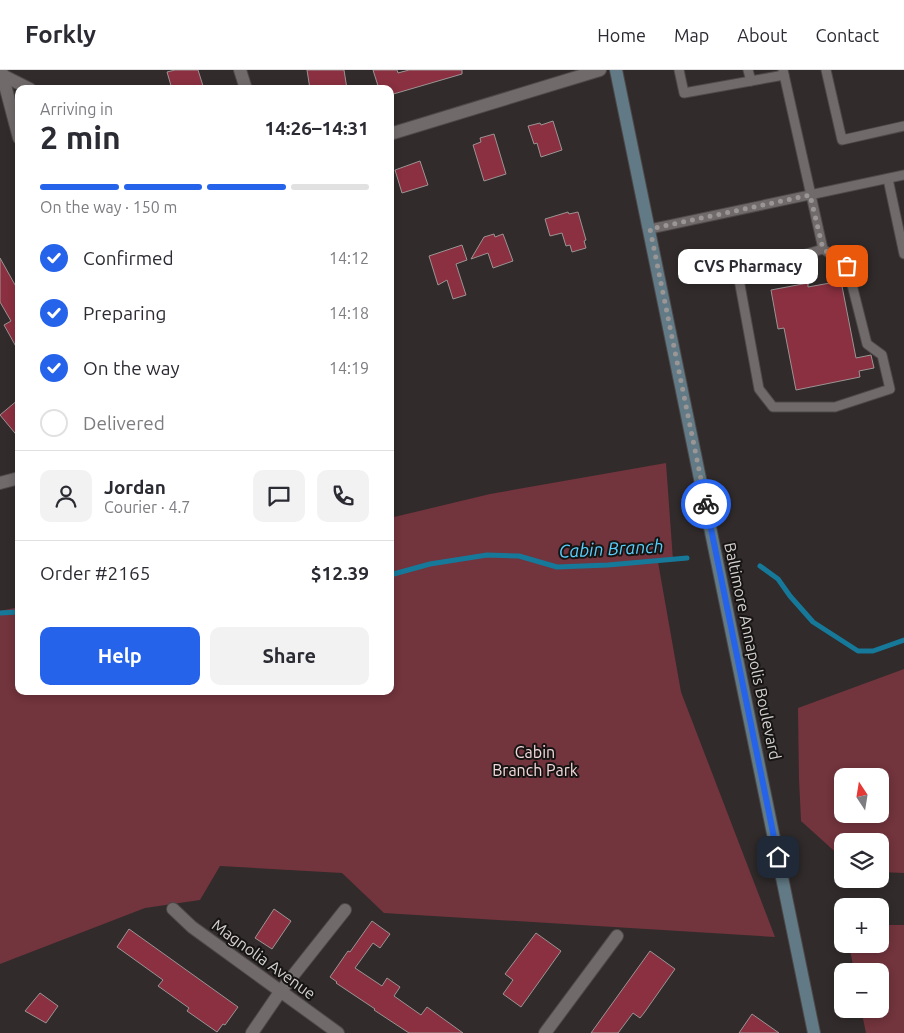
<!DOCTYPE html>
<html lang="en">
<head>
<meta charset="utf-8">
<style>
  body { margin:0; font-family:Ubuntu,sans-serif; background:#f2f2f3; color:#2b2b33; height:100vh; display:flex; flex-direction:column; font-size:19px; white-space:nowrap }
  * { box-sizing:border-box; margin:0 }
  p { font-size:16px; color:#7c7c81 }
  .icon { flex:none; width:28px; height:28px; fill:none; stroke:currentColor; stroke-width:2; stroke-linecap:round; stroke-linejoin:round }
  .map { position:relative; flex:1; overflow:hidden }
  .sheet { position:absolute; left:15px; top:15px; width:379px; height:610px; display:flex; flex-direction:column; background:#fff; border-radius:10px; box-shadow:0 2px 8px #0003 }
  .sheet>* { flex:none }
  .needle { width:32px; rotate:348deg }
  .tools { position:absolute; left:834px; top:698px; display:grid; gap:10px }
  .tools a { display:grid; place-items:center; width:55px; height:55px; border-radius:10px; background:#fff; box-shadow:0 2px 8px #0003; font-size:25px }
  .pin { position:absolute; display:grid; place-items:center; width:42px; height:42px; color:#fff; margin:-21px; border-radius:10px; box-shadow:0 2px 8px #0006 }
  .courier { position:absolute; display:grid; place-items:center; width:50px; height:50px; margin:-25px; border:4px solid #2563eb; border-radius:50%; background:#fff; color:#222; box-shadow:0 1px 6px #0007 }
  .bubble { position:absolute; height:35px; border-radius:10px; background:#fff; box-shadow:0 2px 8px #0003; font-size:16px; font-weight:700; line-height:35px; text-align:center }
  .headline em { font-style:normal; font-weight:700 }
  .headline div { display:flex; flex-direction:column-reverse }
  .headline { display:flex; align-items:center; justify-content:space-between; height:85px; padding:0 25px }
  h1 { font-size:32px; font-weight:700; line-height:38px }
  .bar { display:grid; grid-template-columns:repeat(4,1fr); gap:8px 5px; align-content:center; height:60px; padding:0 25px }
  .bar i { height:6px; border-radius:4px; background:#e1e1e2 }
  .bar .current { background:#2563eb }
  .bar p { grid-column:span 4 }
  .line { display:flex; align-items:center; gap:12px; padding:0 25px; border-top:1px solid #e1e1e2 }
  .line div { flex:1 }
  .round { display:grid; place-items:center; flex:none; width:52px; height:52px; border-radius:10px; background:#f2f2f3 }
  ol { padding:0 25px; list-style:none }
  li { display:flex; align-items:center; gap:15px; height:55px }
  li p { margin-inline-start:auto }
  li .icon { padding:5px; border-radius:50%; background:#2563eb; color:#fff; stroke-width:4 }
  li:last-child { color:#7c7c81 }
  li i { width:28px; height:28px; border:2px solid #e1e1e2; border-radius:50% }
  .primary-button { display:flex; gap:10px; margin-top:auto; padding:10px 25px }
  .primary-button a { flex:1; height:58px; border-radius:10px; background:#2563eb; color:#fff; font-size:20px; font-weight:700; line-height:58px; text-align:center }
  .primary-button a+a { background:#f2f2f3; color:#2b2b33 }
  header { display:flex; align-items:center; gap:30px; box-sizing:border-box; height:70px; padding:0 25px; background:#fff; border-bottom:1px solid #e1e1e2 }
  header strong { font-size:24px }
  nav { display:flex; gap:28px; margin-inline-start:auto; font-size:18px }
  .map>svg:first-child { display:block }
  .green { fill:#72343d; fill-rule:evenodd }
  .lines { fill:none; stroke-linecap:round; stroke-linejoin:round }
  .stream { stroke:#16799a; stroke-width:5 }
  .building { fill:#8a3040; stroke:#9b9494 }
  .service-casing { stroke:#4d4849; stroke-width:11 }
  .minor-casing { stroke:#4d4849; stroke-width:14 }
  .secondary-casing { stroke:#4d4849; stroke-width:14 }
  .service { stroke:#716a6a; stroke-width:9 }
  .minor { stroke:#716a6a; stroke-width:12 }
  .secondary { stroke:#617a85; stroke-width:12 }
  .done { stroke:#9b9696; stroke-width:5; stroke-dasharray:0 9 }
  .route { stroke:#2563eb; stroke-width:6 }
  .labels { text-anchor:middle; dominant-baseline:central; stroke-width:4; stroke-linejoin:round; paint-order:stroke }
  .street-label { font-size:16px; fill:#d4d0d0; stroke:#171414 }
  .park-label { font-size:16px; fill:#f6dbdd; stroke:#171414 }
  .water-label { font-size:18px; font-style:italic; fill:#5acffc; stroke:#171414 }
</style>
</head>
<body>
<header>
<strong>Forkly</strong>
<nav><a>Home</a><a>Map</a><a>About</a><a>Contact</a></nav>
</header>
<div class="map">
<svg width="904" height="963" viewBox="0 0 904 963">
  <rect width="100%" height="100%" fill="#312b2b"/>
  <!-- green -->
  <g class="green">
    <polygon points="666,393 673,490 658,492 681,622 775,867 384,843 342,803 220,796 200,830 145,838 0,894 0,541 19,537 19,621 390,621 390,448 490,424"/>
    <path d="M904,599V803L880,802V771H842V788L801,751L799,709L798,638ZM842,706H880V744H842Z"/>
    <polygon points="880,855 904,855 904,963 866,963 861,939 880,939 880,901 854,901 849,874 880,874"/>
  </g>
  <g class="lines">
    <!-- stream -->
    <g class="stream">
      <polyline points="760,496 778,509 790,526 813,552 858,581 873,581 904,570"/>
      <polyline points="390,505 430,494 487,485 519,486 557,497 608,495 687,488"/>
      <polyline points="0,543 19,542"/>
    </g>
  </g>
  <!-- building -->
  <g class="building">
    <polygon points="175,0 198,0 204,19 172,19 167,2"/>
    <polygon points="307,0 344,0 347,19 310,19"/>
    <polygon points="373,0 397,0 398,3 409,0 462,0 462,4 390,25 390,19 379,19"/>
    <polygon points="553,51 562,80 541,87 537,73 534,74 528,56 540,53 541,55"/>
    <polygon points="494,64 506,104 484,111 473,75 481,72 480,68"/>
    <polygon points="420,91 428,115 402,123 395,100"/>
    <polygon points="568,142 569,144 578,142 586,170 584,171 586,178 572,182 570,175 566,176 562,163 550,166 545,149"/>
    <polygon points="494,164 495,167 503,164 513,191 493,198 488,183 471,189 484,167"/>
    <polygon points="462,175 467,190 456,194 466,225 453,229 447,210 438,215 429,186"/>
    <polygon points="0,188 19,222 19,282 4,255 11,251 0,232"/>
    <polygon points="841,211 856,288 871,285 874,298 859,301 860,307 796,320 784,258 778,259 771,220 808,213 808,217"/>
    <polygon points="19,329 19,368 0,345"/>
    <polygon points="274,839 291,851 272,879 255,868"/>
    <polygon points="372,851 390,864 380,878 373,873 355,898 382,916 387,908 400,917 394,926 421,945 427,937 463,963 409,963 374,940 375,939 336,913 337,912 330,907 348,881 350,882"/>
    <polygon points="129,859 238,937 225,955 223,954 217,962 187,941 189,938 158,916 163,910 117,877"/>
    <polygon points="536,863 561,881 521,937 503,924 513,910 505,904"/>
    <polygon points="650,881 675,899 644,943 640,948 633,943 618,963 591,963"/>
    <polygon points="40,923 58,936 46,953 25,941"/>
    <polygon points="752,944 779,963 739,963"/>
  </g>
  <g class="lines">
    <defs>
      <g id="service">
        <polyline points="679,0 684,23 784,5"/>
        <polyline points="748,0 751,11"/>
        <polyline points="783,0 823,179 847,195 867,274 882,285 890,319 835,337 773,337 759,319 738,204 823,179"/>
        <polyline points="826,0 842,70 904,56"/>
        <polyline points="888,109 904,184"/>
        <polyline points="650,159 904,105"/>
      </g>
      <g id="minor">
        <polyline points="1,0 19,68"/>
        <polyline points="240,0 246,19"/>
        <polyline points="0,4 30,19"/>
        <polyline points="390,64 600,0"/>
        <polyline points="0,413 19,408"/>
        <polyline points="173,839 192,857 338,963"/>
        <polyline points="252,963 280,922 345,840"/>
        <polyline points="545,963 617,866"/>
      </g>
      <polyline id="secondary" points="616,0 814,963"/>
    </defs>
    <!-- service casing -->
    <use href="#service" class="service-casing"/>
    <!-- minor casing -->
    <use href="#minor" class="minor-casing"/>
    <!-- secondary casing -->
    <use href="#secondary" class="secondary-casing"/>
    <!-- service -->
    <use href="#service" class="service"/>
    <!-- minor -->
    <use href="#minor" class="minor"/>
    <!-- secondary -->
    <use href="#secondary" class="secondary"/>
  </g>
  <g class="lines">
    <!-- done -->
    <polyline class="done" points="706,434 650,159 810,125 823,179 847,196"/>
    <!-- route -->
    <polyline class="route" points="706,434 778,787"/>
  </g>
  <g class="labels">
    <!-- street labels -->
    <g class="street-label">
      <text transform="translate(753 581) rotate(78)">Baltimore Annapolis Boulevard</text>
      <text transform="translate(264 889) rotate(36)">Magnolia Avenue</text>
    </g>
    <!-- park labels -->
    <g class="park-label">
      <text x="535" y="682">Cabin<tspan x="535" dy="18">Branch Park</tspan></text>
    </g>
    <!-- water labels -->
    <g class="water-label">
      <text transform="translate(611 478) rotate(-3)">Cabin Branch</text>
    </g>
  </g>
</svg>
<div class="tools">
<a><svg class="needle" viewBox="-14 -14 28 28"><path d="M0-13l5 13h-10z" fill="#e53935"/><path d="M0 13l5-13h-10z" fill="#7c7c81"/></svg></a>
<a><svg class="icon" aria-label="layers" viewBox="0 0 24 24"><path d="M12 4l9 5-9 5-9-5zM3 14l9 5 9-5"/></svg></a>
<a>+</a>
<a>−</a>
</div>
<div class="pin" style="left:847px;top:196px;background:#ea580c"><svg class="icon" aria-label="bag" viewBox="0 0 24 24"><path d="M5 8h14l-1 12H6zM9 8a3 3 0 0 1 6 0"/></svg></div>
<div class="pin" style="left:778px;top:787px;background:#1f2937"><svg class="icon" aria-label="home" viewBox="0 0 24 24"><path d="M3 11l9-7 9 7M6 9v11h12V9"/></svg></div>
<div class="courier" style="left:706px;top:434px"><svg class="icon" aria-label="bike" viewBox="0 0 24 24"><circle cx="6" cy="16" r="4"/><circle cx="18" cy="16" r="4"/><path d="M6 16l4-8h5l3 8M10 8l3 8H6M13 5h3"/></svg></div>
<div class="bubble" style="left:678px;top:179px;width:140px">CVS Pharmacy</div>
<section class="sheet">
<div class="headline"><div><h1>2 min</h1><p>Arriving in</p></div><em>14:26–14:31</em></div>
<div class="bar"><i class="current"></i><i class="current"></i><i class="current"></i><i></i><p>On the way · 150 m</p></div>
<ol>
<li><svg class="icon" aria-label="check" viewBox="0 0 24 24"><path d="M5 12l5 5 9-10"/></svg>Confirmed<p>14:12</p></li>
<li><svg class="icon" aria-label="check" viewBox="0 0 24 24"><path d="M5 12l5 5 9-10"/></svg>Preparing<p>14:18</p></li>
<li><svg class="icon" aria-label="check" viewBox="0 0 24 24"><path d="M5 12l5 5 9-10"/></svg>On the way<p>14:19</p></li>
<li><i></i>Delivered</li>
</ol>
<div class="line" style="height:90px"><a class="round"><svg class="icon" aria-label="person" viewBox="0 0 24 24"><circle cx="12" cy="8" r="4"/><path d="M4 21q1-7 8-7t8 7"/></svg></a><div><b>Jordan</b><p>Courier · 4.7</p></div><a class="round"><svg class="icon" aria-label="chat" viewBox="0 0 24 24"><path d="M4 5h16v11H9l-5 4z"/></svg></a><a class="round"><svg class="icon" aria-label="phone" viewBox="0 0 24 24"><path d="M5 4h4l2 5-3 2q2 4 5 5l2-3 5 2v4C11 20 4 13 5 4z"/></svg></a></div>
<div class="line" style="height:65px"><div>Order #2165</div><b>$12.39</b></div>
<div class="primary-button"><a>Help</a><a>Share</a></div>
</section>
</div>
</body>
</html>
